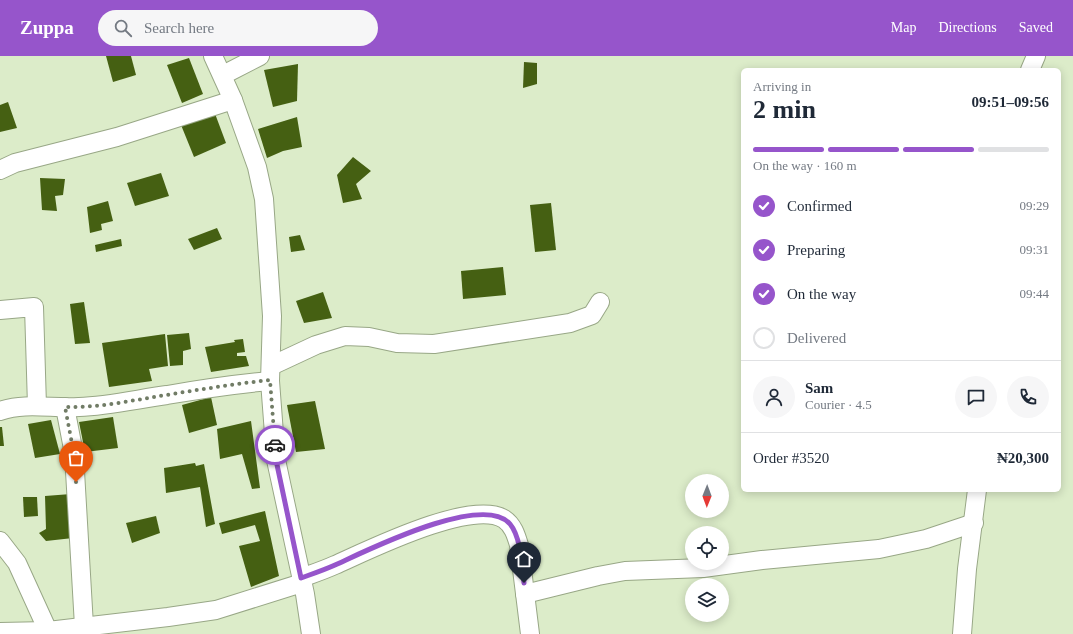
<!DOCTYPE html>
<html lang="en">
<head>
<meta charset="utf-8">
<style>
  body { margin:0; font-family:"Times New Roman",serif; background:#f6f6f7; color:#1f2937; height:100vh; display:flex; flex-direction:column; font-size:15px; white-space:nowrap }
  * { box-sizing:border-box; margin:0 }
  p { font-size:13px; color:#747a83 }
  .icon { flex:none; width:22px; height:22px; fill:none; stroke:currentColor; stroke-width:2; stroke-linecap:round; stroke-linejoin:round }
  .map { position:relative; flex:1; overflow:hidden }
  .details { position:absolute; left:741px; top:12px; width:320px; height:424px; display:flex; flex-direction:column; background:#fff; border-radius:6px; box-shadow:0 2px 10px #0003 }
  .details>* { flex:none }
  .needle { width:26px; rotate:181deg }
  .controls { position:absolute; left:685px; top:418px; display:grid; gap:8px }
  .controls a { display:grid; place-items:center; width:44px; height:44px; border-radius:50%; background:#fff; box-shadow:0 2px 10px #0003; font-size:20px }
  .pin { position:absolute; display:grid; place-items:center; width:34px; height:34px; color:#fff; margin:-41px -17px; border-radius:50% 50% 50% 0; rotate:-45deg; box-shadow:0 0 4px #0007 }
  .pin .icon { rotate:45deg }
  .courier { position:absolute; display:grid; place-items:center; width:40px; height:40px; margin:-20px; border:3px solid #9655cb; border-radius:50%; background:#fff; color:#222; box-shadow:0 1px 5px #0007 }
  .overview em { font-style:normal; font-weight:800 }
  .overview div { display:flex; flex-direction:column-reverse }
  .overview { display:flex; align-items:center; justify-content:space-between; height:68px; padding:0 12px }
  h1 { font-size:26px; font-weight:800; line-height:30px }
  .bar { display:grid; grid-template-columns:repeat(4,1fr); gap:6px 4px; align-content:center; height:48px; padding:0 12px }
  .bar i { height:5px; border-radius:3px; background:#e0e1e3 }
  .bar .current { background:#9655cb }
  .bar p { grid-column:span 4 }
  .line { display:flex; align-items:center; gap:10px; padding:0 12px; border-top:1px solid #e0e1e3 }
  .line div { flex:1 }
  .round { display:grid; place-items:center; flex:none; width:42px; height:42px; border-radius:21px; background:#f6f6f7 }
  ol { padding:0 12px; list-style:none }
  li { display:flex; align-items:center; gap:12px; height:44px }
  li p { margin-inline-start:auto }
  li .icon { padding:4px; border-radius:50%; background:#9655cb; color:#fff; stroke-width:4 }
  li:last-child { color:#747a83 }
  li i { width:22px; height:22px; border:2px solid #e0e1e3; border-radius:50% }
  header { display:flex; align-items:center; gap:24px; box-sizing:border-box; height:56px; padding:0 20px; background:#9655cb; color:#fff }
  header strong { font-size:19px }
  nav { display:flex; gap:22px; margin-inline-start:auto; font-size:14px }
  .search { width:280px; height:36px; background:#f6f6f7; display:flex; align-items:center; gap:10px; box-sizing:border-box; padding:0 14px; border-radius:22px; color:#747a83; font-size:15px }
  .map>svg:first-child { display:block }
  .building { fill:#456012 }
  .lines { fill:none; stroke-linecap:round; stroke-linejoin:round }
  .minor-casing { stroke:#98a786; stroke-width:20 }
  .minor { stroke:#fff; stroke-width:18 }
  .done { stroke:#717c66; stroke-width:4; stroke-dasharray:0 7.2 }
  .route { stroke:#9655cb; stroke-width:5 }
</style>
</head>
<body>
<header>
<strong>Zuppa</strong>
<div class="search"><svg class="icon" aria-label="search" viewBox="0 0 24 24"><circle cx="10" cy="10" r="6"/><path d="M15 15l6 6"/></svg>Search here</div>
<nav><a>Map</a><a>Directions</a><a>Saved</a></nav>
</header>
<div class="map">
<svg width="1073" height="578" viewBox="0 0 1073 578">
  <rect width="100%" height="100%" fill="#dcecc9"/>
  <!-- building -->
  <g class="building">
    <polygon points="106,0 131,0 136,19 113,26"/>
    <polygon points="189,2 203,38 182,47 167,9"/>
    <polygon points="524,6 537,7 537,28 523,32"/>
    <polygon points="298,8 297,45 273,51 264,14"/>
    <polygon points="8,46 17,72 0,76 0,49"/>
    <polygon points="214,55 226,87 194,101 181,69"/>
    <polygon points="297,61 302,91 283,95 267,102 258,73"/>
    <polygon points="353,101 371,115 356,128 362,143 343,147 337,119"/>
    <polygon points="161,117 169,140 135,150 127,127"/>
    <polygon points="40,122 65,123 63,139 55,140 57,155 42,154"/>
    <polygon points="108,145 113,165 101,168 102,174 90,177 87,151"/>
    <polygon points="551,147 556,194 535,196 530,149"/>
    <polygon points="217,172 222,183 194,194 188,183"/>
    <polygon points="300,179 305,194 291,196 289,181"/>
    <polygon points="121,183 122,190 96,196 95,189"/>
    <polygon points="503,211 506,239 463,243 461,215"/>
    <polygon points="323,236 332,262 304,267 296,245"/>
    <polygon points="84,246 90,287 75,288 70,248"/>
    <polygon points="189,277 191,293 183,295 183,309 170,310 167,279"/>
    <polygon points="165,278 168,310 149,313 152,325 109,331 102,287"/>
    <polygon points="243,283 245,296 237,297 237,300 246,300 249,310 211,316 205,291 235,286 234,284"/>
    <polygon points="211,341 217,369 189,377 182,349"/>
    <polygon points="315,345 325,393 296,396 287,349"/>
    <polygon points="113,361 118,392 85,396 79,366"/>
    <polygon points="51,364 60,398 35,402 28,368"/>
    <polygon points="251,365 260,432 252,433 242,398 220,403 217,373"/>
    <polygon points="0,371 2,371 4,390 0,390"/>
    <polygon points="195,407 196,410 204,408 215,468 206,471 200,431 166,437 164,412"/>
    <polygon points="71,438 73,482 46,485 39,477 46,473 45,440"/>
    <polygon points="23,441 37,441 38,460 24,461"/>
    <polygon points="265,455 279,520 251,531 239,490 260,485 255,469 222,478 219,467"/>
    <polygon points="156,460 160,477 132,487 126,467"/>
  </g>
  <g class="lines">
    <defs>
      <g id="minor">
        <polyline points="213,0 233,44 257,111 264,143 272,260 270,325 276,404 305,538 311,578"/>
        <polyline points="1030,14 1036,0"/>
        <polyline points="223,19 260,0"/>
        <polyline points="0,114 15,107 117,81 233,44"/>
        <polyline points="0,254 34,251 37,350"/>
        <polyline points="271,310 316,289 345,280 369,281 397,287 434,288 570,267 592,259 600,246"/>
        <polyline points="65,351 74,398 84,570"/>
        <path d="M0,355C26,346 53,353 79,351C108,350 138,343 167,339C202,333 236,328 270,325"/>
        <polyline points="0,485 17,507 48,575"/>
        <path d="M301,522C312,518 324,514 335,509C369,494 471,443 504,463C513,469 516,479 519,489L530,578"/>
        <polyline points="525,538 598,520 625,515 703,512 762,504 879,493 926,483 974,467"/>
        <polyline points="0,576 48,575 168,561 216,554 302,527"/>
        <polyline points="962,578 967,513 977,434"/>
      </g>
    </defs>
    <!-- minor casing -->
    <use href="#minor" class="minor-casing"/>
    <!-- minor -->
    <use href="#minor" class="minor"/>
  </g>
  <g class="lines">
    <!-- done -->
    <path class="done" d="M76,426L74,398L65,351C97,352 129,345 160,340C197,334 233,328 270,324L275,389"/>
    <!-- route -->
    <path class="route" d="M275,389L276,404L301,522C312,518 324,514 335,509C366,495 483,436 510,468C521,481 522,510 524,527"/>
  </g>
</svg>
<div class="controls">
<a><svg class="needle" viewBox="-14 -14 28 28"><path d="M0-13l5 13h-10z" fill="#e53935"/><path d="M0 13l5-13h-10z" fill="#747a83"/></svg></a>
<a><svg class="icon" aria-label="locate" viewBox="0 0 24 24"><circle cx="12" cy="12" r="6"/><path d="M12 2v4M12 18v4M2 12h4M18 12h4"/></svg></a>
<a><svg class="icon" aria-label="layers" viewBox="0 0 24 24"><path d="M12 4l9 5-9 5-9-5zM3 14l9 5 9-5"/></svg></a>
</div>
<div class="pin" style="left:76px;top:426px;background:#ea580c"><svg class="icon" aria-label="bag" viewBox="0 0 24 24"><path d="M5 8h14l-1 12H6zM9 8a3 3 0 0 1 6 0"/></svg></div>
<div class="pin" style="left:524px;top:527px;background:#1f2937"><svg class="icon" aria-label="home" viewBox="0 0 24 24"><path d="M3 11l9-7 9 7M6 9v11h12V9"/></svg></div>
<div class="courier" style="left:275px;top:389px"><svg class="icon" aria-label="car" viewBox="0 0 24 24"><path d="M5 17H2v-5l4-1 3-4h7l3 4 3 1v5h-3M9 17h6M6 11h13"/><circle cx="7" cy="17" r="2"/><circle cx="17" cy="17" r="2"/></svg></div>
<section class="details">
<div class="overview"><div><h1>2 min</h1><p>Arriving in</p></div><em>09:51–09:56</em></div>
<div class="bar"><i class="current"></i><i class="current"></i><i class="current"></i><i></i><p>On the way · 160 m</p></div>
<ol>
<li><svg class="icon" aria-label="check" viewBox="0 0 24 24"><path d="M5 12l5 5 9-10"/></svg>Confirmed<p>09:29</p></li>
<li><svg class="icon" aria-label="check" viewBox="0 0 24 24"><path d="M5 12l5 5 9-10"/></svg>Preparing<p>09:31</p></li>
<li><svg class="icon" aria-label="check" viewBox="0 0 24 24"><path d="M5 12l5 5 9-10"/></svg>On the way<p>09:44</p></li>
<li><i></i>Delivered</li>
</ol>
<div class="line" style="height:72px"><a class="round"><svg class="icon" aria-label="person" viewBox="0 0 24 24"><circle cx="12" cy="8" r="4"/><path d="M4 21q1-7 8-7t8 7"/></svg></a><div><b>Sam</b><p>Courier · 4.5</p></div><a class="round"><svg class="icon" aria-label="chat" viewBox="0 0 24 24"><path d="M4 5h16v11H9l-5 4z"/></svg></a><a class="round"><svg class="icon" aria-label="phone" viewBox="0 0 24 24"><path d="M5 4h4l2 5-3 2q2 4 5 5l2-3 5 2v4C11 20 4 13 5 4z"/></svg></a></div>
<div class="line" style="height:52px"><div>Order #3520</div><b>₦20,300</b></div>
</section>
</div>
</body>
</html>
